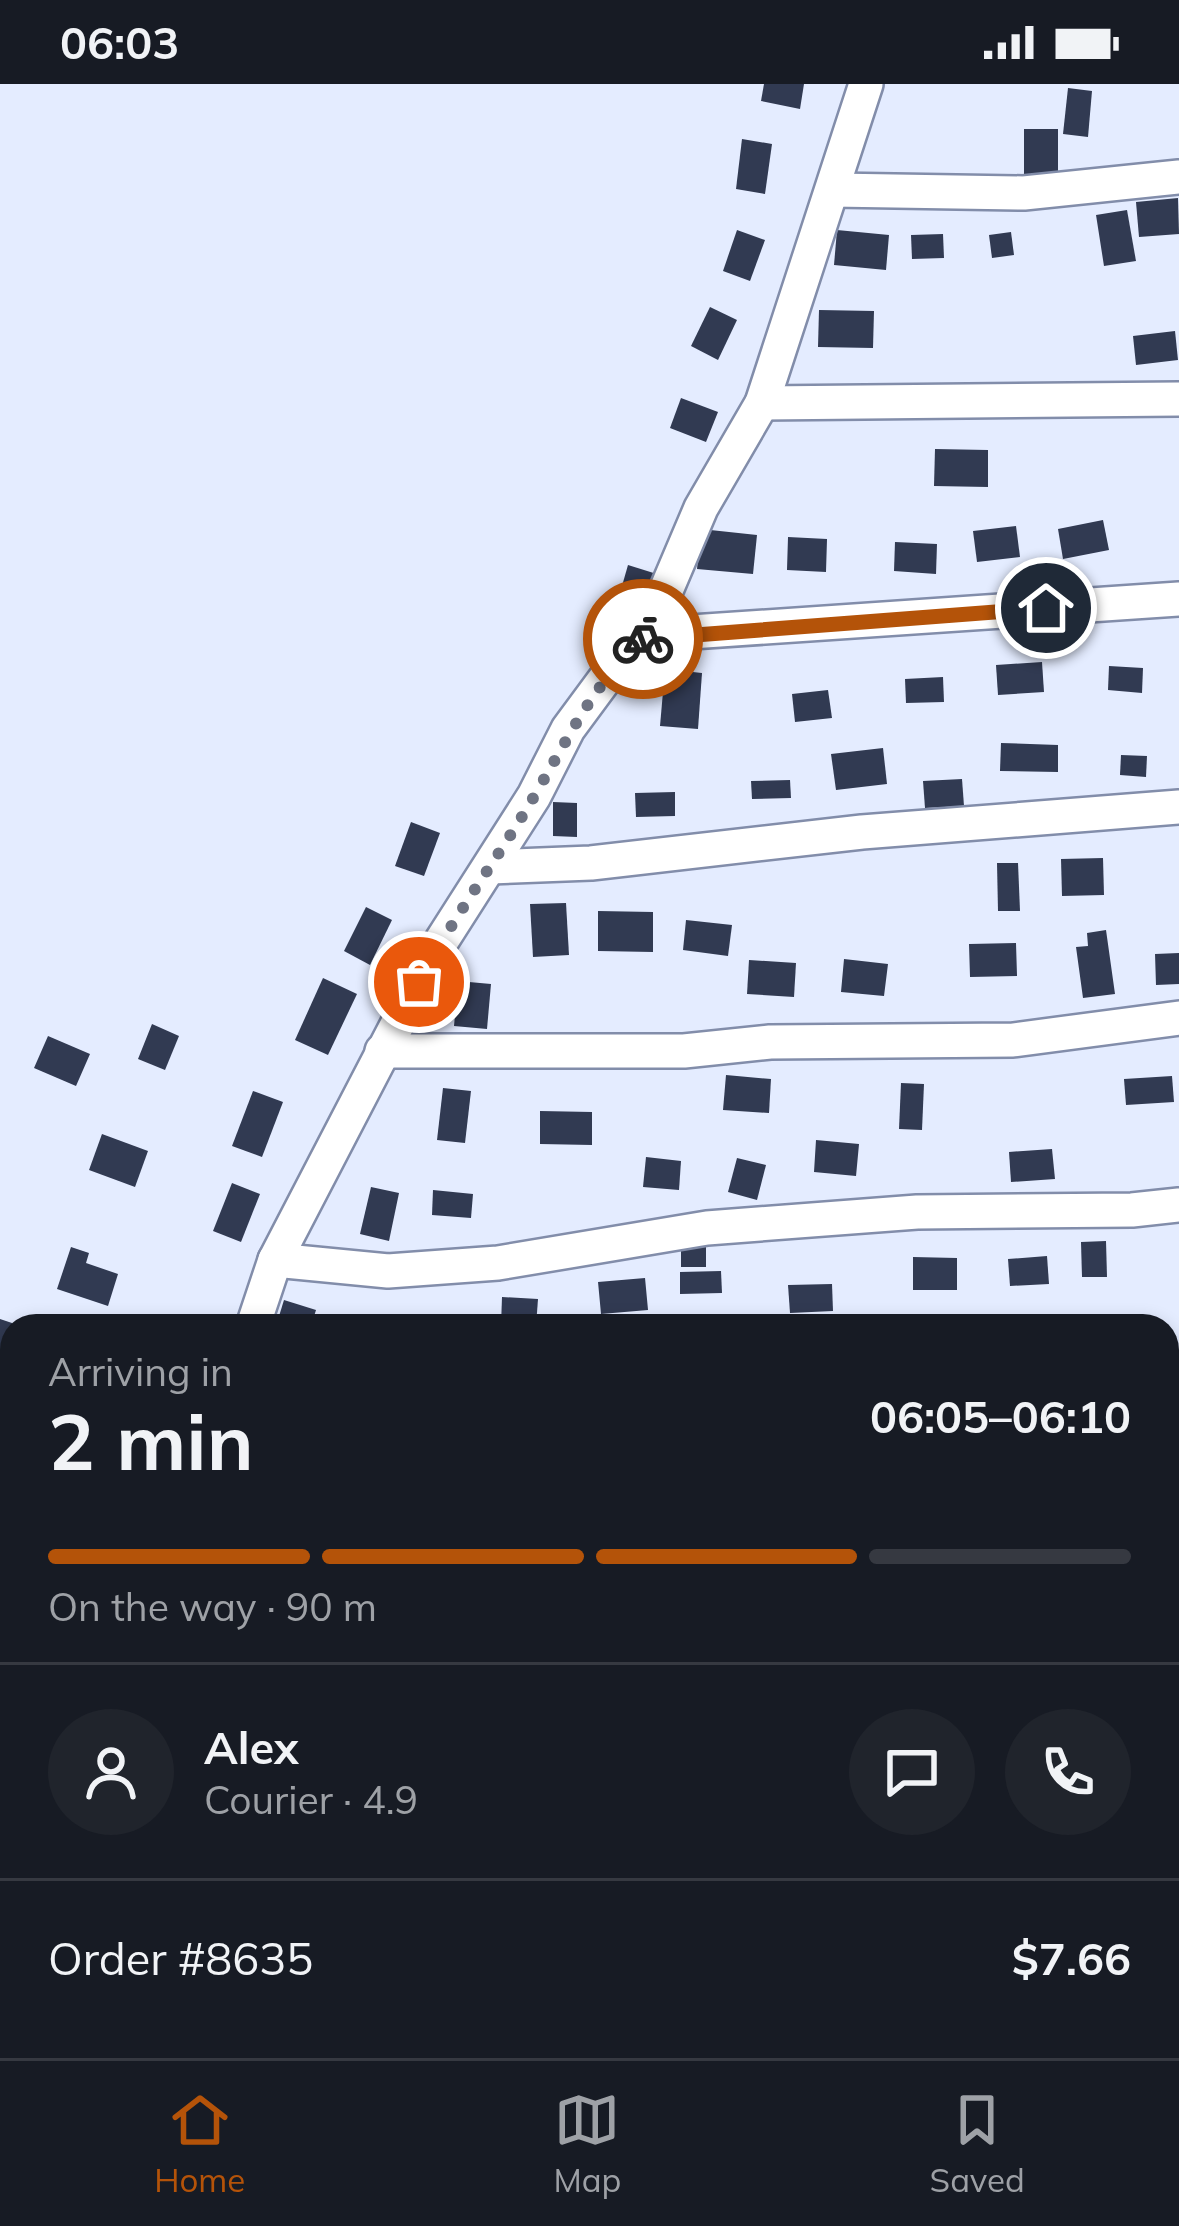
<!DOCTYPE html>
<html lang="en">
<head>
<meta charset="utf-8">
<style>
  body { margin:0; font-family:Mulish,sans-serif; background:#20242c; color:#f1f3f6; height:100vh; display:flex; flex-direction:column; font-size:45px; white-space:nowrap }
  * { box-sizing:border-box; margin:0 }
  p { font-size:39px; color:#9ea1a6 }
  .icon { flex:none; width:66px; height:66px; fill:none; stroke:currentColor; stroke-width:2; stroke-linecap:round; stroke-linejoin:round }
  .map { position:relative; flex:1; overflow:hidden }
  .details { position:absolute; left:0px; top:1230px; width:1179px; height:744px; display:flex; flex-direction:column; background:#171b24; border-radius:36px 36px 0 0; box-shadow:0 6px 18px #0003 }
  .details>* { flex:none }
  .pin { position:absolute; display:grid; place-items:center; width:102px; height:102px; color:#fff; margin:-51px; border:6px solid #fff; border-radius:50%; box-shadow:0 3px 12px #0007 }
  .courier { position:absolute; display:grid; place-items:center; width:120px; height:120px; margin:-60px; border:9px solid #b45309; border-radius:50%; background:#fff; color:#222; box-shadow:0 3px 15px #0007 }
  .head em { font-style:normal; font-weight:700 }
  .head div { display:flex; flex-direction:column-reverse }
  .head { display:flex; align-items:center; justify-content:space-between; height:204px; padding:0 48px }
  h1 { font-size:78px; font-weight:700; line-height:90px }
  .bar { display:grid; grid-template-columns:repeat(4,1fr); gap:18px 12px; align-content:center; height:144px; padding:0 48px }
  .bar i { height:15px; border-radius:9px; background:#363941 }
  .bar .current { background:#b45309 }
  .bar p { grid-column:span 4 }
  .line { display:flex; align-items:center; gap:30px; padding:0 48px; border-top:3px solid #363941 }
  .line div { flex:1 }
  .round { display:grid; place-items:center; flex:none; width:126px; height:126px; border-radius:63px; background:#20242c }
  .status { display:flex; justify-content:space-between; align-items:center; height:84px; padding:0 60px; background:#171b24; direction:ltr }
  .status svg { height:33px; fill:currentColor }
  .menu { display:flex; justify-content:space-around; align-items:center; height:168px; border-top:3px solid #363941; background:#171b24; font-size:33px; color:#9ea1a6 }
  .menu a { display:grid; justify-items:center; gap:6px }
  .menu .current { color:#b45309 }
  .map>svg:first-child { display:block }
  .building { fill:#313a52 }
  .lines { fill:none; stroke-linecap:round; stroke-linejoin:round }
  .street-casing { stroke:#828daa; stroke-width:38 }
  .street { stroke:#fff; stroke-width:33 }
  .done { stroke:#6f7483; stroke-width:12; stroke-dasharray:0 21.6 }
  .route { stroke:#b45309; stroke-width:15 }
</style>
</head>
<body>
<div class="status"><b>06:03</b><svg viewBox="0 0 49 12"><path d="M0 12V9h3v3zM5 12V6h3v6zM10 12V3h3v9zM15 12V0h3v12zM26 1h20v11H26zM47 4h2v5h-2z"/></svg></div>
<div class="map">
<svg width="1179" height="1974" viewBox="0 0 1179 1974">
  <rect width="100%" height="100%" fill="#e4ecff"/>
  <!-- building -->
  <g class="building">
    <polygon points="764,0 804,0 800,25 761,17"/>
    <polygon points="1068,4 1092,7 1088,53 1063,50"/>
    <rect x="1024" y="45" width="34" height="46"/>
    <polygon points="742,55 772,60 765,110 736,105"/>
    <polygon points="1178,114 1179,150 1139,153 1136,118"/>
    <polygon points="1127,126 1136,177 1104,182 1096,131"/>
    <polygon points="737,146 765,156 750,197 723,187"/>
    <polygon points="837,146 889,151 886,186 834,181"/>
    <polygon points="1011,148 1014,171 992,174 989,151"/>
    <polygon points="943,150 944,174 912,175 911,151"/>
    <polygon points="710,223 737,236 718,276 691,262"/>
    <polygon points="819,226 874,227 873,264 818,263"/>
    <polygon points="1175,247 1178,276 1136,281 1133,252"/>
    <polygon points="681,314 718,328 706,358 670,344"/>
    <polygon points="935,365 988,366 988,403 934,402"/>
    <polygon points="1103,436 1109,466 1063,475 1058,445"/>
    <polygon points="1016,442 1020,473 977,478 973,447"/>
    <polygon points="701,445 757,451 753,490 697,485"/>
    <polygon points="788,453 827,455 826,488 787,486"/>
    <polygon points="895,458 937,460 936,490 894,487"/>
    <polygon points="628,481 660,491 646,539 614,530"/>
    <polygon points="1042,578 1044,608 998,611 996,581"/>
    <polygon points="1109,582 1143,584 1142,609 1108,606"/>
    <polygon points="665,585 702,589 698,645 660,642"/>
    <polygon points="943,593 944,618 906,619 905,595"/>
    <polygon points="828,606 832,634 795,638 792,610"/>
    <polygon points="1001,659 1058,661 1058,688 1000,687"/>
    <polygon points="883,664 887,700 836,706 831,670"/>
    <polygon points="1121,671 1147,672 1146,693 1120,691"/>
    <polygon points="962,695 964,722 925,724 923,697"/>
    <polygon points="790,696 791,714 752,715 751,697"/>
    <polygon points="675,708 675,732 636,733 635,709"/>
    <polygon points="553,718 577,719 577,753 553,752"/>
    <polygon points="411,738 440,749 424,792 395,782"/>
    <polygon points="1103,774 1104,811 1062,812 1061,775"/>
    <polygon points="997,779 1018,779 1020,827 998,827"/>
    <polygon points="566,819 569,871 533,873 530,820"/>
    <polygon points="366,823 392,836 370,881 344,867"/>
    <polygon points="598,827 653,828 653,868 598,867"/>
    <polygon points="686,836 732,841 728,872 683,866"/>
    <polygon points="1106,846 1115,910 1083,914 1076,863 1088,862 1087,849"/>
    <polygon points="1016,859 1017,892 970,893 969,860"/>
    <polygon points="1179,869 1179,900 1156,901 1155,870"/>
    <polygon points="844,875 888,880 884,912 841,908"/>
    <polygon points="749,876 796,879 794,913 747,910"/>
    <polygon points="323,894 357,910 328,971 295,956"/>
    <polygon points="458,897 491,900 487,945 454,942"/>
    <polygon points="152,940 179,952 165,986 138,975"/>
    <polygon points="48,952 90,970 76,1002 34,984"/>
    <polygon points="726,991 771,995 769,1029 723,1026"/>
    <polygon points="1172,992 1174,1018 1126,1021 1124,995"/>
    <polygon points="901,999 924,1000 922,1046 899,1045"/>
    <polygon points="443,1004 471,1007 465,1059 437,1056"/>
    <polygon points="253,1007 283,1018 262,1073 232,1062"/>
    <polygon points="540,1027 592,1028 592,1061 540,1060"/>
    <polygon points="102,1050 148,1067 135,1103 89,1086"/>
    <polygon points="816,1056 859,1060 856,1092 814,1088"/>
    <polygon points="1052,1065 1055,1095 1011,1098 1009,1068"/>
    <polygon points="646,1073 681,1077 679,1106 643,1103"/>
    <polygon points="737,1074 766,1081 757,1116 728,1108"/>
    <polygon points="232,1099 260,1110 241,1158 213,1147"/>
    <polygon points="371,1103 399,1109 389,1157 360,1150"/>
    <polygon points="433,1106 473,1110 471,1134 432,1131"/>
    <polygon points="1106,1157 1107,1193 1082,1193 1081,1158"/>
    <rect x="681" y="1159" width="25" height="24"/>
    <polygon points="71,1163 89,1169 86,1179 118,1190 108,1222 57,1205"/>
    <polygon points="1047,1172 1049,1200 1010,1202 1008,1175"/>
    <polygon points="913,1173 957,1174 957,1206 913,1206"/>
    <polygon points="721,1187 722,1209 680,1210 680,1188"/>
    <polygon points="645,1194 648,1226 601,1230 598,1198"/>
    <polygon points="832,1200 833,1227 790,1229 788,1201"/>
    <polygon points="502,1213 538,1215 536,1242 501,1242"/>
    <polygon points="284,1216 316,1226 311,1242 276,1242"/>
    <polygon points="0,1235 12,1239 12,1275 0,1270"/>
    <polygon points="1179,1453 1179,1487 1167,1488 1167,1454"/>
    <polygon points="0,1473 12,1475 12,1509 0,1506"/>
    <polygon points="1178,1699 1179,1751 1167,1751 1167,1700"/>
  </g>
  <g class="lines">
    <defs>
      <g id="street">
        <polyline points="833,106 1024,109 1179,93"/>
        <polyline points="762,319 1179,315"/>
        <polyline points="647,551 1179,515"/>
        <polyline points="490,783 591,779 862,748 1179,723"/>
        <polyline points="382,967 684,967 770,958 1013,956 1179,934"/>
        <polyline points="275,1176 388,1187 498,1179 707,1144 917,1128 1132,1126 1179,1121"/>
        <polyline points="253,1242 275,1176 437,864 534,712 568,645 619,576 647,551 701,424 762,319 866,0"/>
        <polyline points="1167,1324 1179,1324"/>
        <polyline points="1167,1539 1179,1539"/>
        <polyline points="1167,1828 1179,1828"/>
        <polyline points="135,1962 228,1974"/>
        <polyline points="856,1962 857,1974"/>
        <polyline points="0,1969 12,1928"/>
      </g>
    </defs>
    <!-- street casing -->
    <use href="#street" class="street-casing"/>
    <!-- street -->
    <use href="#street" class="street"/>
  </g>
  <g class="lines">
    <!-- done -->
    <path class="done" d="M419,898C452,835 496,777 532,716C567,657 592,601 643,555"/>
    <!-- route -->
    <polyline class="route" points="643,555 1046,524"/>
  </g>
</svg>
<div class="pin" style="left:419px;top:898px;background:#ea580c"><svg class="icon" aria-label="bag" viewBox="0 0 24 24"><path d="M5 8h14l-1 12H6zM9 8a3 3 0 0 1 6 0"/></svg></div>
<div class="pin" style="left:1046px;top:524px;background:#1f2937"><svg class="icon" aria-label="home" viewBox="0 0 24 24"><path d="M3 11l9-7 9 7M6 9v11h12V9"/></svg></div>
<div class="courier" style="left:643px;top:555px"><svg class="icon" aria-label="bike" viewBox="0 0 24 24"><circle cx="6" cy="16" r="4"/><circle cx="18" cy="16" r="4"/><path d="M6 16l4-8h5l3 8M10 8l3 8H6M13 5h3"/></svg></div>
<section class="details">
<div class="head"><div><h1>2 min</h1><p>Arriving in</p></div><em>06:05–06:10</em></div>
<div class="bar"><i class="current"></i><i class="current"></i><i class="current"></i><i></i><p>On the way · 90 m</p></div>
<div class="line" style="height:216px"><a class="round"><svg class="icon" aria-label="person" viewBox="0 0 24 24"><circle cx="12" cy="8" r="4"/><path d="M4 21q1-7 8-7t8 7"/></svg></a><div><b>Alex</b><p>Courier · 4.9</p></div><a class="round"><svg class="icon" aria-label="chat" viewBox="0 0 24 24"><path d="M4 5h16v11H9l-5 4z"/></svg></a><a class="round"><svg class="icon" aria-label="phone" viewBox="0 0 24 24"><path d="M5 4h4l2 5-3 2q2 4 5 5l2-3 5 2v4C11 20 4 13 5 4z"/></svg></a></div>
<div class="line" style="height:156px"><div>Order #8635</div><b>$7.66</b></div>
</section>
</div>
<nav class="menu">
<a class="current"><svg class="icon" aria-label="home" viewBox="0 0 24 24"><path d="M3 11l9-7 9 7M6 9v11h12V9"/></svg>Home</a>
<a><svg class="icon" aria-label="map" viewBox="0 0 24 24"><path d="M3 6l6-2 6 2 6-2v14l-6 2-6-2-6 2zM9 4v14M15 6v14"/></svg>Map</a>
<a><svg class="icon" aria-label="saved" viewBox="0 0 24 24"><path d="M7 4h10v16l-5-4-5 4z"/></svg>Saved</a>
</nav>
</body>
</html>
